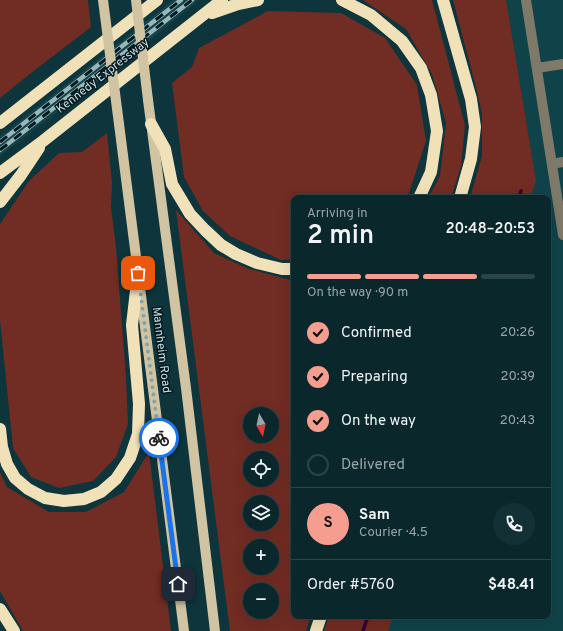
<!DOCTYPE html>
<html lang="en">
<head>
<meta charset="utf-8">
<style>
  body { margin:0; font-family:Overpass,sans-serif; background:#133034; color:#f1f3f6; height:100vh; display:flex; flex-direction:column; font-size:15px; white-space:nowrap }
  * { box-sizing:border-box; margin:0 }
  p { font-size:13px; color:#99a6a9 }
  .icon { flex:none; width:22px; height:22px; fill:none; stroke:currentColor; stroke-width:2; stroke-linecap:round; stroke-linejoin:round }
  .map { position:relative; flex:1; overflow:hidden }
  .details { position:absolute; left:291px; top:195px; width:260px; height:424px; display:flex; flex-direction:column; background:#0a282c; border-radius:8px; box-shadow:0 4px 16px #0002,0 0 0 1px #2a4448 }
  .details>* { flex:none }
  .needle { width:26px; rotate:171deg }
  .tools { position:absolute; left:243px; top:407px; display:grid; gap:8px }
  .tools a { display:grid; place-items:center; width:36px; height:36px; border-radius:50%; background:#0a282c; box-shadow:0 4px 16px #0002,0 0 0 1px #2a4448; font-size:20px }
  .pin { position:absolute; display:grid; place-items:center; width:34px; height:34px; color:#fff; margin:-17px; border-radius:8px; box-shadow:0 2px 6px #0006 }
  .courier { position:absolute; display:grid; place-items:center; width:40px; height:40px; margin:-20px; border:3px solid #1a73e8; border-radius:50%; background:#fff; color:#222; box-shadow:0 1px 5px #0007 }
  .summary em { font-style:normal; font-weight:600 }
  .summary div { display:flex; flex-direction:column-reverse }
  .summary { display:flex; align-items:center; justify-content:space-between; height:68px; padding:0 16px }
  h1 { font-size:26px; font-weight:600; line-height:30px }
  .bar { display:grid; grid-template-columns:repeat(4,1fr); gap:6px 4px; align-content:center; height:48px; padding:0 16px }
  .bar i { height:5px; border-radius:3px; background:#2a4448 }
  .bar .active { background:#f59d8f }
  .bar p { grid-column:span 4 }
  .line { display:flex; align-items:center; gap:10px; padding:0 16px; border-top:1px solid #2a4448 }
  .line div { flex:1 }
  .round { display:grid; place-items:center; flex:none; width:42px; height:42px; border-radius:21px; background:#133034 }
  ol { padding:0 16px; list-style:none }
  li { display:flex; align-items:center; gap:12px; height:44px }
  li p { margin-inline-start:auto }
  li .icon { padding:4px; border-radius:50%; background:#f59d8f; color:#111; stroke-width:4 }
  li:last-child { color:#99a6a9 }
  li i { width:22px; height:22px; border:2px solid #2a4448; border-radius:50% }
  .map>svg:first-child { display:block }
  .built { fill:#104349 }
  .green { fill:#712c23; fill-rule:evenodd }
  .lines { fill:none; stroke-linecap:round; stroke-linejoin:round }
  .stream { stroke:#330031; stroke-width:3.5 }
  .minor { stroke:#7f7969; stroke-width:10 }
  .major { stroke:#d1c4a2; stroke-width:10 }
  .highway { stroke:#f1e1b9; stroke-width:12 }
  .rail-casing { stroke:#99b6bb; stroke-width:4.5 }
  .rail { stroke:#051a1e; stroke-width:3; stroke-dasharray:9; stroke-linecap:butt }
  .major-bridge { stroke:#d1c4a2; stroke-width:10 }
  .done { stroke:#85a4a9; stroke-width:4; stroke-dasharray:0 7.2 }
  .route { stroke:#1a73e8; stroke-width:5 }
  .labels { text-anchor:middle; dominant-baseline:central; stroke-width:3; stroke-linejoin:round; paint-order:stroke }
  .street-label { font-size:12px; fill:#c6dfe4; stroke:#051a1e }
</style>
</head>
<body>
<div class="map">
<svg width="563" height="631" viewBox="0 0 563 631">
  <rect width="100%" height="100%" fill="#0d353b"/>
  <!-- built -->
  <g class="built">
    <polygon points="173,0 199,0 182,14 128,58 0,156 0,136"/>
    <polygon points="485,0 563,0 563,631 350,631 355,616 548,616 548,198 509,198"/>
  </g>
  <!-- green -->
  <g class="green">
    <polygon points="0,0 88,0 91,27 31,73 0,98"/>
    <polygon points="363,0 432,0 465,125 461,166 451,198 428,198 440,176 446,123 432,74 406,29"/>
    <polygon points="453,0 506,0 536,181 530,198 470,198 482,156 482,114 477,91"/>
    <polygon points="268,11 341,13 385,38 417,85 426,141 409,193 405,198 294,198 294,259 281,260 230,236 203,211 184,177 172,83 192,67 199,48"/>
    <polygon points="107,133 112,183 111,208 116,247 126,377 128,424 116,457 93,481 59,488 31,477 13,448 0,320 0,224 29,181 59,153 82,152"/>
    <path d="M176,210L214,253L249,269L290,280H294V616H311L306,631H230ZM250,414H272V436H250ZM250,458H272V480H250ZM250,502H272V524H250ZM250,546H272V568H250ZM250,590H272V612H250Z"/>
    <polygon points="149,452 171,631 23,631 0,591 0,472 7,487 49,512 86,512 124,492"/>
    <polygon points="329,616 393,616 388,631 324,631"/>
  </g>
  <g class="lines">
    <!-- stream -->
    <g class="stream">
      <polyline points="519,198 521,191"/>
      <polyline points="363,631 368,616"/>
    </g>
    <!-- minor -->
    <g class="minor">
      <polyline points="526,0 563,235"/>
      <polyline points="537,68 563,64"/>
      <polyline points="552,164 563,162"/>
    </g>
    <!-- major -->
    <g class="major">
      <polyline points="148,100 186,388 215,631"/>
      <polyline points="119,124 184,631"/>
    </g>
    <!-- highway -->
    <g class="highway">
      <polyline points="342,0 371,15 402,41 421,68 431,95 437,131 431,172 419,198"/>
      <polyline points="443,0 471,99 475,127 471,159 460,198"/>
      <polyline points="212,13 238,4 258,0"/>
      <polyline points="0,123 157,0"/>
      <polyline points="151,124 165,149 172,184 190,214 205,230 221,245 236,254 257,263 282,269 294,269"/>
      <polyline points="0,173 43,141 222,0"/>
      <polyline points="0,202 21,175 39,148"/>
      <polyline points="0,429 2,447 7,464 15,478 28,489 45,498 64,501 84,499 101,492 116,479 130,458 138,434 139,404 132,325 138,273"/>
      <polyline points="0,609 14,631"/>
      <polyline points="316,631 321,616"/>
    </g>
    <defs>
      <g id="rail">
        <polyline points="0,142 181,0"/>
        <polyline points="0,150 192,0"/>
      </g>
    </defs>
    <!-- rail casing -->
    <use href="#rail" class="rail-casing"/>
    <!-- rail -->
    <use href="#rail" class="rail"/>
    <!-- major-bridge -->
    <g class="major-bridge">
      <polyline points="103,0 119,124"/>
      <polyline points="136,0 148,100"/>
    </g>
  </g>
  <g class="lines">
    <!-- done -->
    <polyline class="done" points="138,273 159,438"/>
    <!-- route -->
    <polyline class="route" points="159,438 178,584"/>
  </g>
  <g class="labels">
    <!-- street labels -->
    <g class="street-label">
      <text transform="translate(103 76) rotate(-38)">Kennedy Expressway</text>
      <text transform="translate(161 350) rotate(83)">Mannheim Road</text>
    </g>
  </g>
</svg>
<div class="tools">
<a><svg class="needle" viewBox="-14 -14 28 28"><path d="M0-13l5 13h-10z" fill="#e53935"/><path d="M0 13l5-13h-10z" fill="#99a6a9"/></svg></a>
<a><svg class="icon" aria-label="locate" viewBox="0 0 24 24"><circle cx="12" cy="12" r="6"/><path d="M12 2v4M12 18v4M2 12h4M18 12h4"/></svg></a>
<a><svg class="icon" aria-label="layers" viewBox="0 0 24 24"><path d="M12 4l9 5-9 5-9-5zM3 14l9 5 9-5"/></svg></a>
<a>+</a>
<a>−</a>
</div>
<div class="pin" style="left:138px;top:273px;background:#ea580c"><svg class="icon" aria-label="bag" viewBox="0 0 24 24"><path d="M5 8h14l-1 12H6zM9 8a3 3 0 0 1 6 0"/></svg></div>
<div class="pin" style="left:178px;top:584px;background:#1f2937"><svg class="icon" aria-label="home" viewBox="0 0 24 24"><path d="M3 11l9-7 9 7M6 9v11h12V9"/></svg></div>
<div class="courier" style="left:159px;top:438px"><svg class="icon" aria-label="bike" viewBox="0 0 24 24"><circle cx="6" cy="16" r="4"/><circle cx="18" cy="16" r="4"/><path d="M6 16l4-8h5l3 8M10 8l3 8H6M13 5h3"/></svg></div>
<section class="details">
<div class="summary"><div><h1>2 min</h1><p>Arriving in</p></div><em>20:48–20:53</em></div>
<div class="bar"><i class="active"></i><i class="active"></i><i class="active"></i><i></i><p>On the way · 90 m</p></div>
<ol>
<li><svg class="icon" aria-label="check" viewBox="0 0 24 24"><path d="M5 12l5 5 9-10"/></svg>Confirmed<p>20:26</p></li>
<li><svg class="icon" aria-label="check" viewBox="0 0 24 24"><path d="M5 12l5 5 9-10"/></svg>Preparing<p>20:39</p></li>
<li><svg class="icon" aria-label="check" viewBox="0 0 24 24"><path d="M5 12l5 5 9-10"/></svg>On the way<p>20:43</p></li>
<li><i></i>Delivered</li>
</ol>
<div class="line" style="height:72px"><b class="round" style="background:#f59d8f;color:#111">S</b><div><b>Sam</b><p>Courier · 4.5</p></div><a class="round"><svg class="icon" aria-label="phone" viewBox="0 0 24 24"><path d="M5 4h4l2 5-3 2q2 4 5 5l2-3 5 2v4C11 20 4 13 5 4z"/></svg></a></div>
<div class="line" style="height:52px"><div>Order #5760</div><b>$48.41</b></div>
</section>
</div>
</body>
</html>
